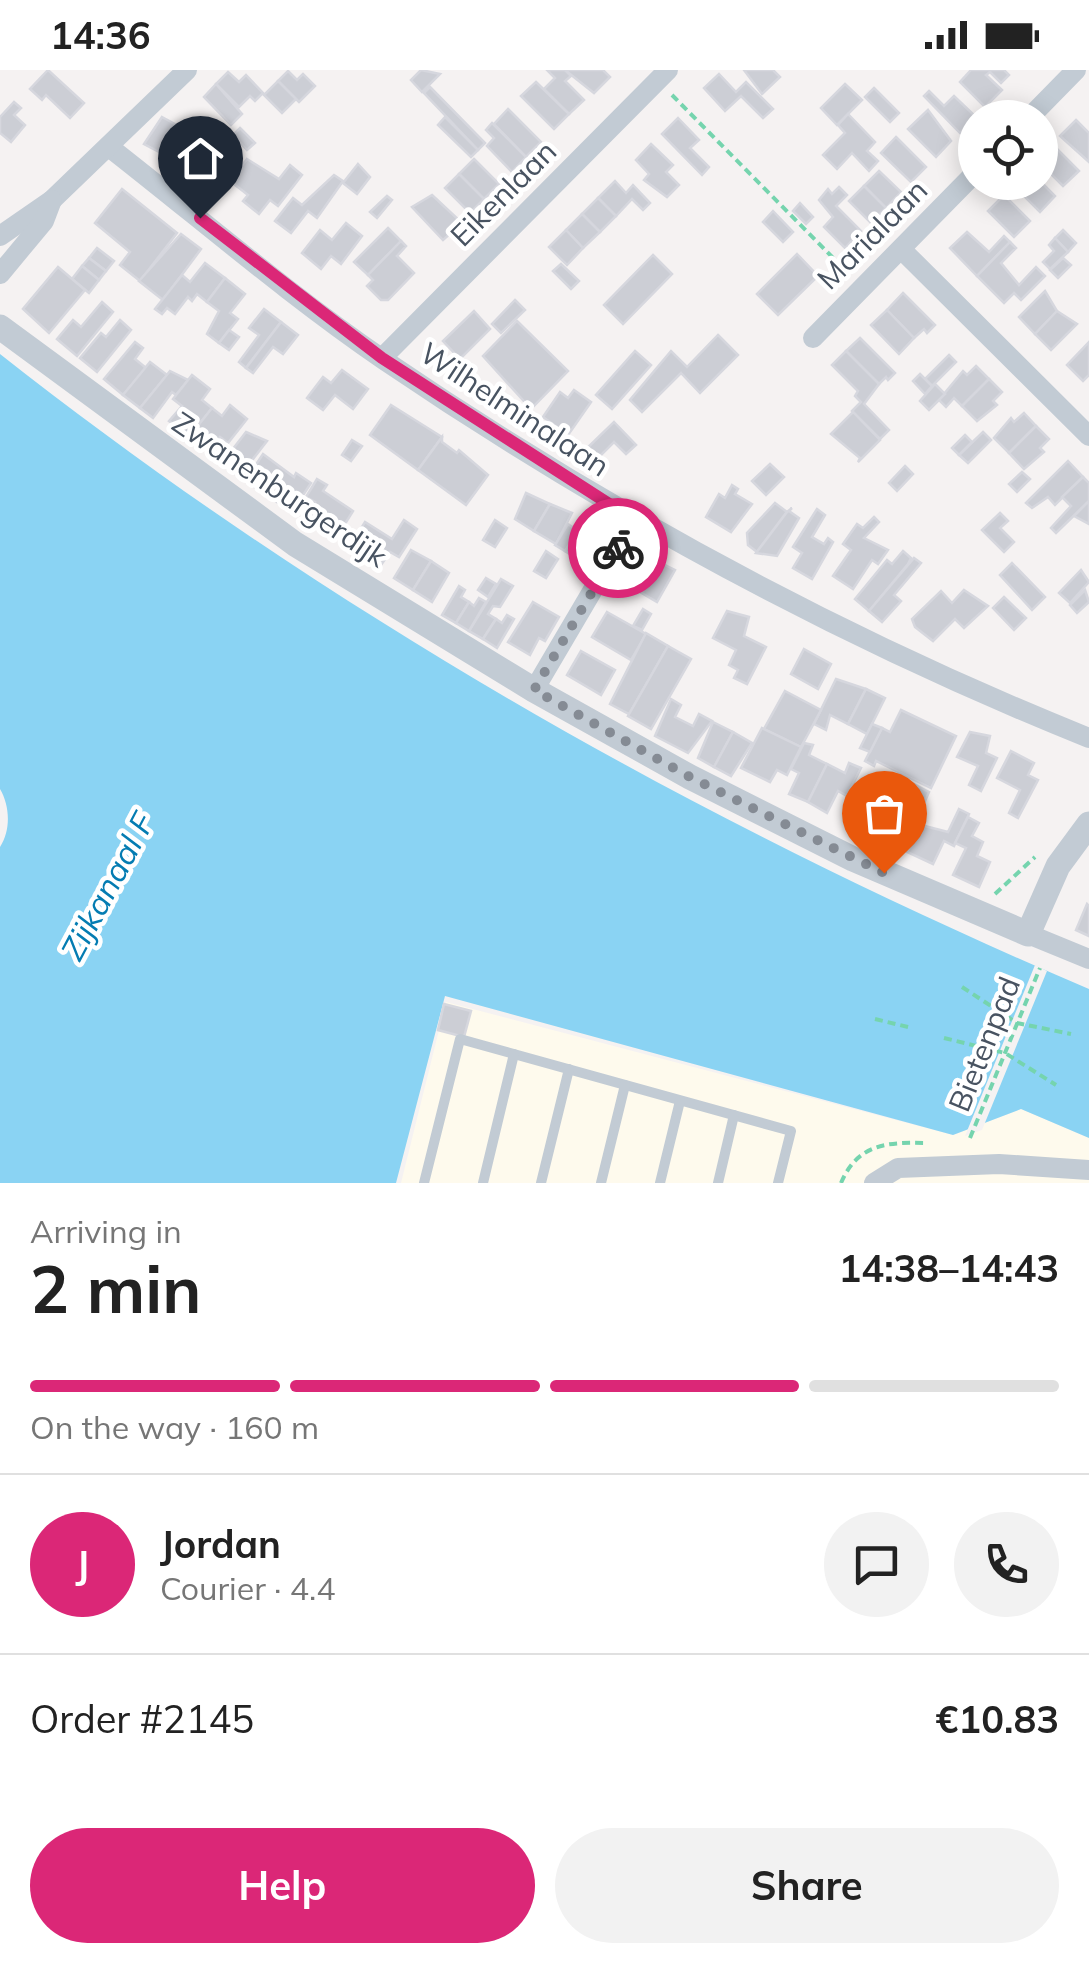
<!DOCTYPE html>
<html lang="en">
<head>
<meta charset="utf-8">
<style>
  body { margin:0; font-family:Mulish,sans-serif; background:#f2f2f2; color:#222; height:100vh; display:flex; flex-direction:column; font-size:38px; white-space:nowrap }
  * { box-sizing:border-box; margin:0 }
  p { font-size:32px; color:#767676 }
  .icon { flex:none; width:55px; height:55px; fill:none; stroke:currentColor; stroke-width:2; stroke-linecap:round; stroke-linejoin:round }
  .map { position:relative; height:1113px; overflow:hidden }
  .sheet { display:flex; flex-direction:column; background:#fff; flex:1 }
  .sheet>* { flex:none }
  .tools { position:absolute; left:958px; top:30px; display:grid; gap:20px }
  .tools a { display:grid; place-items:center; width:100px; height:100px; border-radius:50%; background:#fff; box-shadow:0 5px 25px #0003; font-size:50px }
  .pin { position:absolute; display:grid; place-items:center; width:85px; height:85px; color:#fff; margin:-102px -42px; border-radius:50% 50% 50% 0; rotate:-45deg; box-shadow:0 0 10px #0007 }
  .pin .icon { rotate:45deg }
  .courier { position:absolute; display:grid; place-items:center; width:100px; height:100px; margin:-50px; border:8px solid #db2777; border-radius:50%; background:#fff; color:#222; box-shadow:0 2px 12px #0007 }
  .head em { font-style:normal; font-weight:700 }
  .head div { display:flex; flex-direction:column-reverse }
  .head { display:flex; align-items:center; justify-content:space-between; height:170px; padding:0 30px }
  h1 { font-size:65px; font-weight:700; line-height:75px }
  .bar { display:grid; grid-template-columns:repeat(4,1fr); gap:15px 10px; align-content:center; height:120px; padding:0 30px }
  .bar i { height:12px; border-radius:8px; background:#e0e0e0 }
  .bar .current { background:#db2777 }
  .bar p { grid-column:span 4 }
  .line { display:flex; align-items:center; gap:25px; padding:0 30px; border-top:2px solid #e0e0e0 }
  .line div { flex:1 }
  .round { display:grid; place-items:center; flex:none; width:105px; height:105px; border-radius:52px; background:#f2f2f2 }
  .button { display:flex; gap:20px; margin-top:auto; padding:20px 30px }
  .button a { flex:1; height:115px; border-radius:60px; background:#db2777; color:#fff; font-size:40px; font-weight:700; line-height:115px; text-align:center }
  .button a+a { background:#f2f2f2; color:#222 }
  .status { display:flex; justify-content:space-between; align-items:center; height:70px; padding:0 50px; background:#fff; direction:ltr }
  .status svg { height:28px; fill:currentColor }
  .map>svg:first-child { display:block }
  .commercial { fill:#fefaed }
  .water { fill:#8ad3f3 }
  .pier { fill:#f5f2f2 }
  .building { fill:#ccced5; stroke:#d6d7de; stroke-width:2.5 }
  .lines { fill:none; stroke-linecap:round; stroke-linejoin:round }
  .path { stroke:#75d4ae; stroke-width:4; stroke-dasharray:8 5; stroke-linecap:butt }
  .service { stroke:#c2cbd4; stroke-width:10 }
  .minor { stroke:#c2cbd4; stroke-width:20 }
  .tertiary { stroke:#c2cbd4; stroke-width:25 }
  .path-bridge { stroke:#75d4ae; stroke-width:4; stroke-dasharray:8 5; stroke-linecap:butt }
  .done { stroke:#858b94; stroke-width:10; stroke-dasharray:0 18 }
  .route { stroke:#db2777; stroke-width:12 }
  .labels { text-anchor:middle; dominant-baseline:central; stroke-width:9; stroke-linejoin:round; paint-order:stroke }
  .street-label { font-size:30px; fill:#485361; stroke:#fff }
  .water-label { font-size:32px; font-style:italic; fill:#047cb2; stroke:#fff }
</style>
</head>
<body>
<div class="status"><b>14:36</b><svg viewBox="0 0 49 12"><path d="M0 12V9h3v3zM5 12V6h3v6zM10 12V3h3v9zM15 12V0h3v12zM26 1h20v11H26zM47 4h2v5h-2z"/></svg></div>
<div class="map">
<svg width="1089" height="1113" viewBox="0 0 1089 1113">
  <rect width="100%" height="100%" fill="#f5f2f2"/>
  <!-- commercial -->
  <polygon class="commercial" points="446,932 953,1065 1021,1039 1089,1068 1089,1113 401,1113"/>
  <!-- water -->
  <path class="water" d="M0,284C330,544 703,755 1089,919V1068L1021,1039L953,1065L445,926L396,1113H0V777C11,760 10,736 0,719Z"/>
  <!-- pier -->
  <polygon class="pier" points="1035,895 1047,901 982,1060 965,1066"/>
  <!-- building -->
  <g class="building">
    <polygon points="48,0 84,33 70,48 46,25 42,30 30,19"/>
    <polygon points="421,0 440,4 422,22 411,10"/>
    <polygon points="547,0 565,0 571,6 565,11 584,30 569,44 544,19 555,8"/>
    <polygon points="565,0 603,0 610,7 594,23"/>
    <polygon points="744,0 773,0 780,7 762,24"/>
    <polygon points="971,0 1004,0 1009,5 1001,13 990,2 986,5 1002,20 985,37 960,12"/>
    <polygon points="288,1 297,10 303,4 315,16 299,32 278,11"/>
    <polygon points="228,2 239,12 246,5 263,23 255,31 250,26 239,37 216,14"/>
    <polygon points="719,4 736,22 746,12 773,39 763,48 741,26 725,41 704,18"/>
    <polygon points="278,11 296,29 282,43 264,25"/>
    <polygon points="536,12 569,44 554,59 521,26"/>
    <polygon points="216,14 242,44 231,55 204,27"/>
    <polygon points="845,14 862,30 837,55 821,38"/>
    <polygon points="430,17 485,73 478,80 424,23"/>
    <polygon points="874,18 899,43 890,52 865,27"/>
    <polygon points="929,21 944,36 954,26 976,47 960,63 924,26"/>
    <polygon points="14,32 21,38 14,45 25,55 11,72 0,63 0,47"/>
    <polygon points="508,39 541,72 526,87 494,54"/>
    <polygon points="928,40 951,71 936,87 908,59"/>
    <polygon points="848,44 875,72 867,81 878,91 869,101 852,83 837,99 823,85 845,63 838,55"/>
    <polygon points="162,47 199,67 178,92 144,74"/>
    <polygon points="445,47 478,80 471,87 438,55"/>
    <polygon points="678,48 699,70 690,78 709,97 702,105 662,64"/>
    <polygon points="210,49 231,69 218,81 198,62"/>
    <polygon points="1076,50 1089,63 1089,92 1060,66"/>
    <polygon points="492,53 526,87 512,102 487,76 494,68 486,60"/>
    <polygon points="240,58 255,73 247,80 233,65"/>
    <polygon points="896,67 926,97 911,112 881,83"/>
    <polygon points="651,74 673,95 666,102 679,115 667,127 644,110 649,104 636,90"/>
    <polygon points="1053,75 1079,101 1063,116 1040,93"/>
    <polygon points="247,89 279,109 290,95 302,105 278,136 270,130 259,144 243,131 248,125 230,111"/>
    <polygon points="474,89 499,114 484,129 459,104"/>
    <polygon points="358,94 370,107 357,124 343,113"/>
    <polygon points="879,101 901,122 886,138 864,116"/>
    <polygon points="459,104 484,129 470,143 445,118"/>
    <polygon points="334,105 343,111 317,148 308,141 291,163 275,151 293,128 302,135"/>
    <polygon points="615,111 626,123 633,115 650,133 643,140 632,129 616,146 598,128"/>
    <polygon points="1040,111 1055,126 1040,142 1014,116"/>
    <polygon points="864,116 886,138 871,153 849,131"/>
    <polygon points="839,117 847,125 836,136 861,161 845,178 824,157 833,147 819,130 828,119 832,124"/>
    <polygon points="122,119 177,163 140,211 120,195 130,182 95,153"/>
    <polygon points="432,125 462,153 443,170 412,137"/>
    <polygon points="1004,125 1030,151 1014,167 988,141"/>
    <polygon points="387,126 392,130 377,148 370,142"/>
    <polygon points="598,128 616,146 600,162 582,144"/>
    <polygon points="800,133 813,147 806,154 793,141"/>
    <polygon points="773,141 793,162 783,172 763,152"/>
    <polygon points="582,144 600,162 583,178 566,160"/>
    <polygon points="346,153 362,166 341,194 331,186 321,199 302,183 320,160 332,170"/>
    <polygon points="388,158 401,171 368,205 354,192"/>
    <polygon points="566,160 583,178 567,195 549,177"/>
    <polygon points="1063,160 1076,173 1068,182 1055,168"/>
    <polygon points="967,162 989,182 1004,166 1010,172 977,206 950,178"/>
    <polygon points="181,164 201,179 163,230 139,211"/>
    <polygon points="1055,168 1068,182 1050,199 1043,192 1054,181 1049,175"/>
    <polygon points="401,171 406,176 397,186 414,203 388,230 381,230 367,216 373,210 368,205"/>
    <polygon points="1010,172 1016,178 1001,193 1019,215 1036,197 1045,206 1021,230 1014,223 1004,233 977,206"/>
    <polygon points="97,178 114,191 106,201 89,188"/>
    <polygon points="797,184 818,206 778,245 757,224"/>
    <polygon points="653,185 672,204 623,254 604,235"/>
    <polygon points="89,188 106,201 99,210 82,196"/>
    <polygon points="1063,188 1071,195 1058,208 1050,200"/>
    <polygon points="205,193 225,208 207,232 197,224 192,231 188,227 175,244 167,238 162,244 155,239 182,205 190,212"/>
    <polygon points="561,194 579,211 571,219 553,201"/>
    <polygon points="82,196 99,210 89,223 72,209"/>
    <polygon points="58,197 85,220 49,263 23,239"/>
    <polygon points="225,208 245,224 230,243 238,249 219,273 207,264 219,241 207,232"/>
    <polygon points="1045,221 1057,241 1035,264 1019,247"/>
    <polygon points="903,223 935,255 927,263 924,259 914,268 887,240"/>
    <polygon points="515,230 525,240 501,263 492,254"/>
    <polygon points="102,232 113,242 77,286 57,269 73,250 81,257"/>
    <polygon points="264,239 281,252 246,298 239,292 259,265 249,258"/>
    <polygon points="887,240 914,268 899,284 871,255"/>
    <polygon points="474,241 490,259 460,289 443,271"/>
    <polygon points="1057,241 1077,254 1051,280 1035,264"/>
    <polygon points="120,250 131,260 97,302 80,288 101,263 106,267"/>
    <polygon points="517,251 568,301 531,339 483,286"/>
    <polygon points="281,252 298,265 283,284 273,277 253,303 246,298"/>
    <polygon points="229,260 239,267 229,280 219,273"/>
    <polygon points="718,265 738,285 700,323 681,303 642,342 630,330 671,281 687,297"/>
    <polygon points="860,268 895,303 888,310 886,307 879,314 846,281"/>
    <polygon points="135,272 143,278 135,289 146,298 123,325 104,309"/>
    <polygon points="1089,272 1089,305 1083,311 1067,295"/>
    <polygon points="635,281 651,295 612,339 596,325"/>
    <polygon points="846,281 879,314 864,334 889,360 880,369 852,341 861,332 855,326 858,321 832,295"/>
    <polygon points="949,285 956,292 932,316 925,309"/>
    <polygon points="150,292 167,305 140,338 123,325"/>
    <polygon points="976,296 989,309 962,336 954,328 946,337 939,330 963,301 967,305"/>
    <polygon points="342,300 368,319 353,339 335,325 323,340 307,328 323,307 331,313"/>
    <polygon points="170,301 188,310 176,325 172,322 153,348 140,338"/>
    <polygon points="920,304 932,316 925,324 913,311"/>
    <polygon points="192,305 210,319 202,330 212,338 189,367 169,351 182,336 173,329"/>
    <polygon points="989,309 1002,322 993,331 997,335 977,351 962,336"/>
    <polygon points="935,314 945,324 929,340 920,331"/>
    <polygon points="574,320 591,332 568,365 543,347 560,322 568,328"/>
    <polygon points="230,335 247,349 228,373 220,367 208,382 189,367 212,338 222,346"/>
    <polygon points="391,335 442,367 418,400 370,365"/>
    <polygon points="853,342 880,370 858,392 860,388 831,364"/>
    <polygon points="1024,343 1036,356 1009,383 994,368 1011,348 1014,352"/>
    <polygon points="614,352 636,375 626,384 614,372 593,393 583,382"/>
    <polygon points="1036,356 1049,369 1040,378 1044,382 1024,399 1009,383"/>
    <polygon points="246,362 267,371 239,407 222,393"/>
    <polygon points="983,362 991,370 968,393 959,385"/>
    <polygon points="965,365 972,372 959,385 952,378"/>
    <polygon points="442,367 442,372 457,383 459,380 488,405 466,435 418,400"/>
    <polygon points="352,370 362,376 351,391 342,385"/>
    <polygon points="263,384 294,407 296,403 311,413 292,442 245,411"/>
    <polygon points="1068,391 1083,407 1055,435 1048,427 1032,438 1026,433"/>
    <polygon points="770,394 784,407 766,425 752,411"/>
    <polygon points="905,396 913,404 897,421 889,413"/>
    <polygon points="1022,402 1030,409 1017,422 1009,414"/>
    <polygon points="1083,407 1089,413 1089,431 1056,463 1051,458 1071,436 1062,427"/>
    <polygon points="317,409 327,415 323,421 353,441 338,465 306,445 315,432 306,427"/>
    <polygon points="732,415 738,419 735,424 752,434 731,462 706,447 719,424 725,428"/>
    <polygon points="526,423 550,434 534,461 515,449"/>
    <polygon points="1089,431 1089,454 1074,446"/>
    <polygon points="775,433 787,442 757,482 748,475 747,463"/>
    <polygon points="550,434 572,443 556,474 534,461"/>
    <polygon points="792,438 789,441 799,448 777,486 756,483 787,442"/>
    <polygon points="817,439 825,445 812,467 824,474 828,468 833,472 812,509 793,498 802,483 793,477"/>
    <polygon points="1000,443 1008,451 1000,458 1014,472 1004,482 982,460"/>
    <polygon points="874,447 879,452 864,468 888,480 878,494 872,490 853,519 833,506 851,480 843,474 857,454 863,458"/>
    <polygon points="404,450 417,459 399,487 390,482 381,495 350,476 365,452 392,469"/>
    <polygon points="495,450 507,458 495,477 483,470"/>
    <polygon points="568,454 578,461 565,481 555,475"/>
    <polygon points="579,460 599,472 586,494 565,481"/>
    <polygon points="411,480 431,491 413,520 394,508"/>
    <polygon points="546,481 558,489 546,508 534,501"/>
    <polygon points="903,481 911,488 908,494 869,541 855,529 887,490 892,494"/>
    <polygon points="914,488 921,493 894,525 901,531 882,552 869,541"/>
    <polygon points="431,491 449,503 432,532 413,520"/>
    <polygon points="657,491 675,500 657,532 640,522"/>
    <polygon points="1012,493 1045,527 1032,540 1000,505"/>
    <polygon points="1081,500 1089,512 1070,533 1059,523"/>
    <polygon points="486,508 496,514 488,527 478,520"/>
    <polygon points="501,509 513,516 500,537 493,536 488,544 496,549 483,569 469,561"/>
    <polygon points="459,516 465,520 461,527 469,532 456,553 442,545"/>
    <polygon points="964,520 988,536 964,558 955,549 933,571 915,557 912,549 941,521 952,533"/>
    <polygon points="1085,520 1089,532 1077,543 1070,535"/>
    <polygon points="1004,527 1026,548 1014,560 993,538"/>
    <polygon points="479,528 486,532 469,561 456,553 469,532 474,536"/>
    <polygon points="533,532 559,547 545,571 539,568 530,585 508,572"/>
    <polygon points="643,539 651,544 642,560 633,556"/>
    <polygon points="727,541 749,547 744,566 766,577 747,614 734,608 738,600 729,595 736,580 713,568"/>
    <polygon points="607,542 646,564 631,590 592,567"/>
    <polygon points="507,545 514,549 497,578 483,569 496,549 502,553"/>
    <polygon points="646,563 668,576 629,644 610,634"/>
    <polygon points="668,576 691,589 651,659 628,646"/>
    <polygon points="804,579 831,594 818,619 791,604"/>
    <polygon points="581,581 615,600 601,625 567,605"/>
    <polygon points="836,609 866,619 848,654 830,645 826,660 814,654"/>
    <polygon points="866,619 885,628 867,664 848,654"/>
    <polygon points="785,621 821,640 801,677 764,659"/>
    <polygon points="671,629 681,635 675,647 693,656 699,644 712,651 688,683 655,666"/>
    <polygon points="901,640 956,666 931,718 876,691 874,696 865,691 882,658 890,662"/>
    <polygon points="713,652 733,662 714,697 698,688"/>
    <polygon points="872,654 882,658 870,682 860,678"/>
    <polygon points="762,658 801,677 787,705 777,700 770,712 741,698"/>
    <polygon points="733,662 752,673 731,706 714,697"/>
    <polygon points="970,662 990,666 986,683 997,688 981,721 969,715 978,696 957,687"/>
    <polygon points="804,673 813,675 809,685 827,694 808,732 789,724 799,703 791,699"/>
    <polygon points="1011,681 1034,693 1028,705 1038,710 1018,748 1009,743 1020,720 997,708"/>
    <polygon points="849,693 861,698 847,726 838,721 827,743 808,732 827,694 845,703"/>
    <polygon points="910,712 929,722 925,731 905,722"/>
    <polygon points="874,716 885,722 881,730 887,733 893,720 902,724 894,742 915,752 900,784 863,766 876,740 865,734"/>
    <polygon points="959,739 969,744 954,776 944,771 933,794 907,782 921,755 948,762"/>
    <polygon points="968,747 979,753 972,766 983,772 977,786 990,792 979,817 953,805 966,778 955,773"/>
    <polygon points="1087,834 1089,836 1089,866 1076,860"/>
    <polygon points="444,934 471,941 464,967 438,960"/>
  </g>
  <g class="lines">
    <!-- path -->
    <g class="path">
      <polyline points="672,25 848,203"/>
      <polyline points="995,824 1035,787"/>
      <polyline points="962,917 1017,953 1071,964"/>
      <polyline points="875,949 912,958"/>
      <polyline points="944,968 1005,983 1056,1015"/>
      <path d="M841,1113C858,1073 888,1072 927,1073"/>
    </g>
    <!-- service -->
    <g class="service">
      <polyline points="424,1113 460,969 791,1061 778,1113"/>
      <polyline points="483,1113 514,984"/>
      <polyline points="541,1113 569,999"/>
      <polyline points="601,1113 625,1015"/>
      <polyline points="660,1113 680,1031"/>
      <polyline points="718,1113 734,1045"/>
    </g>
    <!-- minor -->
    <g class="minor">
      <polyline points="1029,48 1076,0"/>
      <path d="M109,77C200,148 289,225 384,290C606,441 840,568 1089,668"/>
      <polyline points="0,166 52,130 187,0"/>
      <polyline points="901,179 1089,366"/>
      <polyline points="0,204 44,151 52,130"/>
      <polyline points="813,268 975,103"/>
      <polyline points="382,288 668,0"/>
      <polyline points="534,620 634,450"/>
      <polyline points="1028,864 1089,889"/>
      <polyline points="874,1113 898,1098 999,1094 1089,1100"/>
    </g>
    <!-- tertiary -->
    <polyline class="tertiary" points="0,257 295,474 534,620 690,707 853,789 1028,864 1058,796 1089,754"/>
    <!-- path-bridge -->
    <polyline class="path-bridge" points="970,1068 1040,898"/>
  </g>
  <g class="lines">
    <!-- done -->
    <polyline class="done" points="618,478 534,620 690,707 884,803"/>
    <!-- route -->
    <polyline class="route" points="200,148 382,288 634,450 618,478"/>
  </g>
  <g class="labels">
    <!-- street labels -->
    <g class="street-label">
      <text transform="translate(503 123) rotate(-45)">Eikenlaan</text>
      <text transform="translate(872 164) rotate(-45)">Marialaan</text>
      <text transform="translate(515 339) rotate(33)">Wilhelminalaan</text>
      <text transform="translate(280 419) rotate(34)">Zwanenburgerdijk</text>
      <text transform="translate(984 974) rotate(-68)">Bietenpad</text>
    </g>
    <!-- water labels -->
    <g class="water-label">
      <text transform="translate(107 816) rotate(-62)">Zijkanaal F</text>
    </g>
  </g>
</svg>
<div class="tools">
<a><svg class="icon" aria-label="locate" viewBox="0 0 24 24"><circle cx="12" cy="12" r="6"/><path d="M12 2v4M12 18v4M2 12h4M18 12h4"/></svg></a>
</div>
<div class="pin" style="left:884px;top:803px;background:#ea580c"><svg class="icon" aria-label="bag" viewBox="0 0 24 24"><path d="M5 8h14l-1 12H6zM9 8a3 3 0 0 1 6 0"/></svg></div>
<div class="pin" style="left:200px;top:148px;background:#1f2937"><svg class="icon" aria-label="home" viewBox="0 0 24 24"><path d="M3 11l9-7 9 7M6 9v11h12V9"/></svg></div>
<div class="courier" style="left:618px;top:478px"><svg class="icon" aria-label="bike" viewBox="0 0 24 24"><circle cx="6" cy="16" r="4"/><circle cx="18" cy="16" r="4"/><path d="M6 16l4-8h5l3 8M10 8l3 8H6M13 5h3"/></svg></div>
</div>
<section class="sheet">
<div class="head"><div><h1>2 min</h1><p>Arriving in</p></div><em>14:38–14:43</em></div>
<div class="bar"><i class="current"></i><i class="current"></i><i class="current"></i><i></i><p>On the way · 160 m</p></div>
<div class="line" style="height:180px"><b class="round" style="background:#db2777;color:#fff">J</b><div><b>Jordan</b><p>Courier · 4.4</p></div><a class="round"><svg class="icon" aria-label="chat" viewBox="0 0 24 24"><path d="M4 5h16v11H9l-5 4z"/></svg></a><a class="round"><svg class="icon" aria-label="phone" viewBox="0 0 24 24"><path d="M5 4h4l2 5-3 2q2 4 5 5l2-3 5 2v4C11 20 4 13 5 4z"/></svg></a></div>
<div class="line" style="height:130px"><div>Order #2145</div><b>€10.83</b></div>
<div class="button"><a>Help</a><a>Share</a></div>
</section>
</body>
</html>
